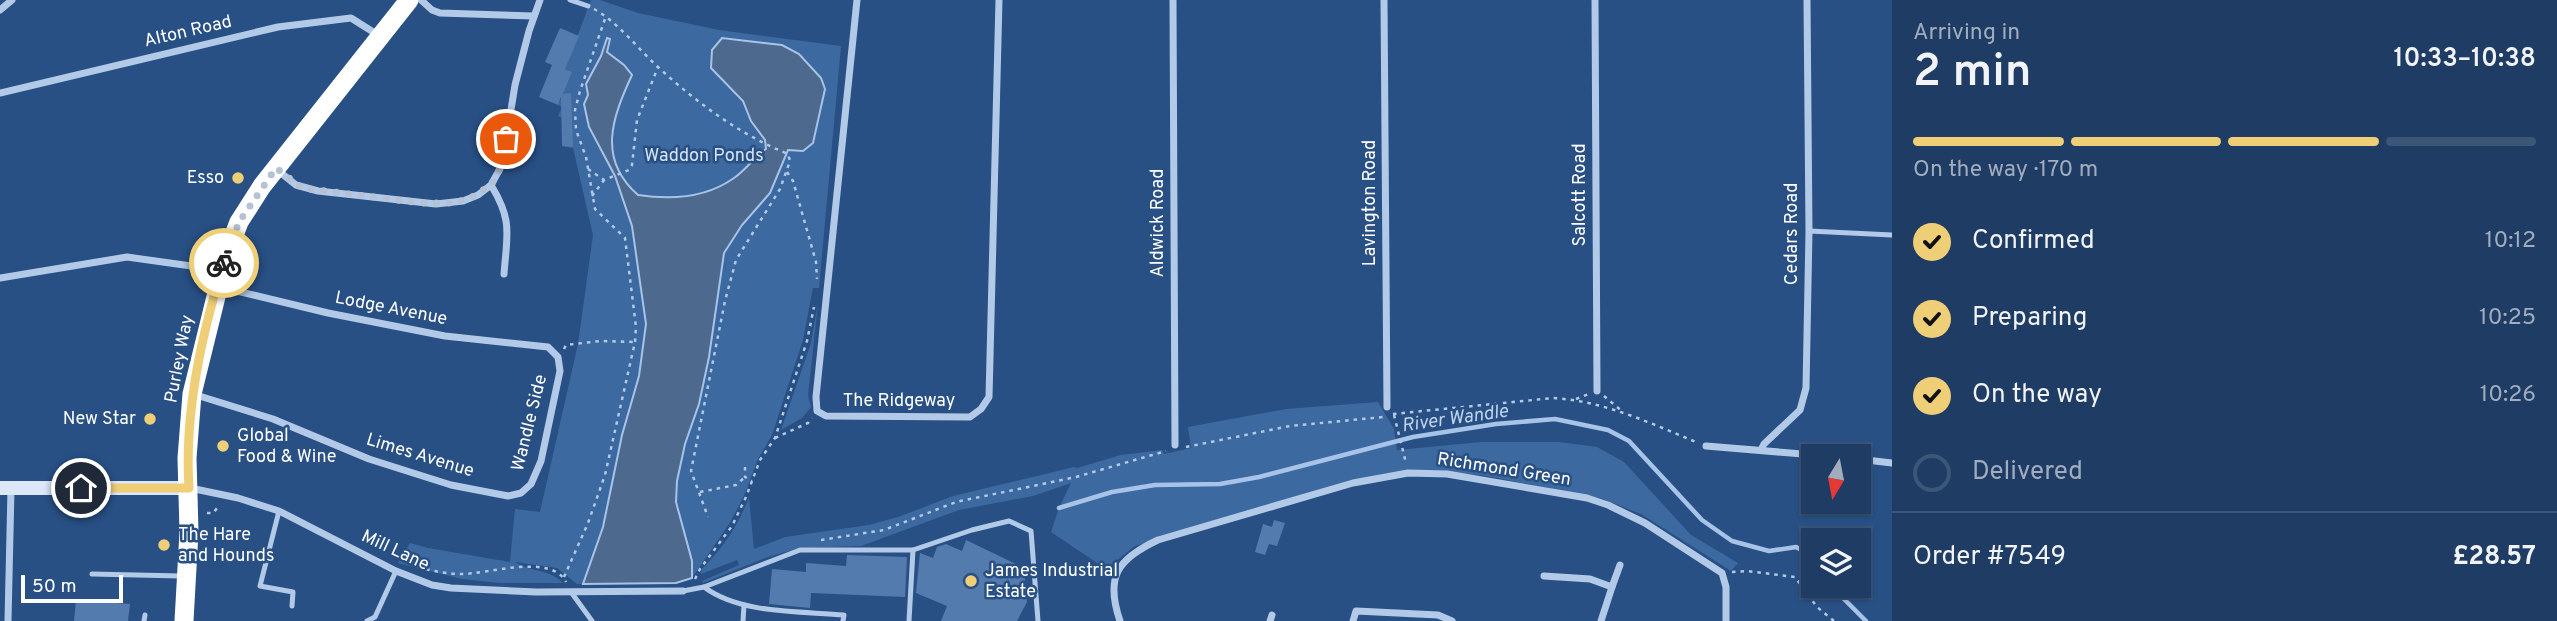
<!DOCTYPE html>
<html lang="en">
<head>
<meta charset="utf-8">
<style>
  body { margin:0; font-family:Overpass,sans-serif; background:#2b476d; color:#f1f3f6; height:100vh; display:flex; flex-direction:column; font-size:26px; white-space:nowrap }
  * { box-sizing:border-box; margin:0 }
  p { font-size:23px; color:#a1adbf }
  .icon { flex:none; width:38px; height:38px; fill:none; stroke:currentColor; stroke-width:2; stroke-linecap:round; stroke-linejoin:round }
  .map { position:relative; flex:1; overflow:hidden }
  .details { display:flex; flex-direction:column; background:#1e3c64; width:665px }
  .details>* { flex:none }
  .needle { width:46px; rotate:190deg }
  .fabs { position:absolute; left:1801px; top:444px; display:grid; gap:14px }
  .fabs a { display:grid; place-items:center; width:70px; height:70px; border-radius:0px; background:#1e3c64; box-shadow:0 2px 5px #0004,0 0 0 2px #3c5678; font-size:35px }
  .scale { position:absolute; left:21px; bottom:18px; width:102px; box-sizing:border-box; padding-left:7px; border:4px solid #fff; border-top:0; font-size:19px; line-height:24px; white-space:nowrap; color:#fff; -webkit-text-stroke:5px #285085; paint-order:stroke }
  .pin { position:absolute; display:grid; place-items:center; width:60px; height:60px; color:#fff; margin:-30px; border:4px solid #fff; border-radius:50%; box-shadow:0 2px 7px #0007 }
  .courier { position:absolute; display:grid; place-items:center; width:70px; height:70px; margin:-35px; border:5px solid #efce78; border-radius:50%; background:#fff; color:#222; box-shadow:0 2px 9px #0007 }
  .head em { font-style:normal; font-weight:600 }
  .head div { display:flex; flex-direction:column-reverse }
  .head { display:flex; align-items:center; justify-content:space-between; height:119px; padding:0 21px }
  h1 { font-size:46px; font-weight:600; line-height:52px }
  .bar { display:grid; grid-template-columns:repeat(4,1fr); gap:10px 7px; align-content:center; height:84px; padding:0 21px }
  .bar i { height:9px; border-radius:5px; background:#3c5678 }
  .bar .active { background:#efce78 }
  .bar p { grid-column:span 4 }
  .line { display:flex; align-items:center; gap:18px; padding:0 21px; border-top:2px solid #3c5678 }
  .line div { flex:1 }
  ol { padding:0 21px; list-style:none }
  li { display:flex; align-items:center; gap:21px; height:77px }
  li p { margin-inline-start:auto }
  li .icon { padding:7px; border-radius:50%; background:#efce78; color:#111; stroke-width:4 }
  li:last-child { color:#a1adbf }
  li i { width:38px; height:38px; border:4px solid #3c5678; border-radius:50% }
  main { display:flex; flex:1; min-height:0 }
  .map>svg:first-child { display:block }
  .green { fill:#3d69a1 }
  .water { fill:#4d698e; stroke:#a7c4e8; stroke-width:2 }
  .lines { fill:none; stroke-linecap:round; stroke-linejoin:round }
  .stream { stroke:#a7c4e8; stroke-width:4.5 }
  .building { fill:#547bae }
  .path { stroke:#b2cae7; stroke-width:2.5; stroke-dasharray:3.5 5; stroke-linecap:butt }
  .lane { stroke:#b2cae7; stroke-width:5 }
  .street { stroke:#b2cae7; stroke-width:7 }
  .secondary { stroke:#dce7f7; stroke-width:14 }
  .highway { stroke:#fff; stroke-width:19 }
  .done { stroke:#b4c2d4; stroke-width:7; stroke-dasharray:0 12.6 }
  .route { stroke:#efce78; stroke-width:9 }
  .poi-dot { fill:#efce78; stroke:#285085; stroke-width:2.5 }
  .labels { text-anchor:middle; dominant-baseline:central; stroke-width:5; stroke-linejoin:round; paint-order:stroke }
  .street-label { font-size:18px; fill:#fff; stroke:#285085 }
  .park-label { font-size:18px; fill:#d6e4f6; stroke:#285085 }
  .poi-label { font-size:18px; fill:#fff; stroke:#285085; text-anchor:start }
  .water-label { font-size:19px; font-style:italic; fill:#bed4ef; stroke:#285085 }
</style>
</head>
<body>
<main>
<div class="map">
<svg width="1892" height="621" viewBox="0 0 1892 621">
  <rect width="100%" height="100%" fill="#285085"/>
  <!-- green -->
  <g class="green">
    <path d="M591,0H600L638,13L719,30L841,46L819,288H813L803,340L772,435L758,459L744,496L729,524L692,578L676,583L583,584H577L557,568L515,562C532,573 548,568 563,583H499L462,579L398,563L410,543L428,548L510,562L515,509L540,512L578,344L593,235L573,148L562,146V118L558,116L562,107L558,105L572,72L565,69Z"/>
    <polygon points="818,303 808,396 811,407 802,418 781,430 811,343"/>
    <path d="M1378,402L1394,429L1397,450L1482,442H1558L1597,447L1624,462L1691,535L1738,563L1731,571L1641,514L1603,499L1481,475L1404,471L1336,485L1135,546L1106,569L1051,532L1059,508L1071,483L1033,496L959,510L861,546L799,548L765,558L703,583L702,581L739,565L737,560L701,574L702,569C726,544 735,530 749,498L754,549L785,537L869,525L901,516L953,496L1074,467L1077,468L1121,455L1162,450L1164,454L1191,448L1188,427L1286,409Z"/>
  </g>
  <!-- water -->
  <path class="water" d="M607,38L610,39L607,52L624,65L632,75C612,118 597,159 638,195C671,200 706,198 734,178C746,170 754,157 766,149L765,140L751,121L743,101L711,68L712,50L722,38L782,45L799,54L821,78L825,89L813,143L803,151L788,150L770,193L742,225L724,253L709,357L699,404L685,444L677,481L676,502L692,561V578L676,583L583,584L603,527L622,435L639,376L646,324L632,226L615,176L589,127L584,104L588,95L586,84L601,56Z"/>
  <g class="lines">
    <!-- stream -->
    <g class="stream">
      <polyline points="1059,508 1112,492 1155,485 1220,484 1259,477 1413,437 1496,424 1555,419 1608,430 1629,441 1702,520 1732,541 1769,551 1796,547 1813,556"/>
      <polyline points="1836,586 1844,599 1866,621"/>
    </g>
  </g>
  <!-- building -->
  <g class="building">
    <polygon points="560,28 579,36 565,69 572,72 563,94 571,93 573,147 562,146 561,97 558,105 539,97 552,65 545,62"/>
    <polygon points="1274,520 1285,523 1277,546 1269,544 1265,555 1255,552 1263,524 1272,527"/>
    <polygon points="966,540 1024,568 1027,602 1017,621 941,621 947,606 916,593 920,553 933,558 937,547 946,544 962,551"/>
    <polygon points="847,555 907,557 905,597 811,593 810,608 769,604 772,569 806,572 806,563 846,566"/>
    <polygon points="76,600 130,604 128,621 74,621"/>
  </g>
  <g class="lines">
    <!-- path -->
    <g class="path">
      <path d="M594,9C619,23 637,48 658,67C697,103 739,134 788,154L790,161L780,189L736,260L725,301L691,471L708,517"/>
      <polyline points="588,169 604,180 629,170 632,165 637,120 658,67"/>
      <polyline points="787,172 793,181 816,262 817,279"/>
      <polyline points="592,196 604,180"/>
      <polyline points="564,349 566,345 600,341 635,342"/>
      <polyline points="1604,396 1623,412"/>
      <polyline points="1576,399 1589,394"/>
      <path d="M1393,414L1553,398C1604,401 1650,423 1696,442"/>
      <polyline points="1394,415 1406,463"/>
      <polyline points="775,438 808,423 812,418"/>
      <polyline points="1186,447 1290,426 1383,417"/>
      <polyline points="745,467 745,477 752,481"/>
      <polyline points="700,492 736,485 745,477"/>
      <polyline points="207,513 213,513 218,507"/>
      <polyline points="821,540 884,530 956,502 1076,477 1166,451"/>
      <path d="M418,567C432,571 447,574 462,574C488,574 551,553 566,582"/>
      <polyline points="1732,572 1747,571 1795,577 1817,607 1834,621"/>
      <polyline points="564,577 588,523 605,475 635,342 636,327 625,238 595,209 586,157 576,130 575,110 580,91 606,16"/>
      <polyline points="695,579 700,569 732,526 746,497 760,460 775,438 807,341 814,307"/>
    </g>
    <!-- lane -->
    <g class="lane">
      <polyline points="570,0 588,6"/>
      <polyline points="1809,231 1892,235"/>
      <polyline points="279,511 260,586 293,592 292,606"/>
      <polyline points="913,550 972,530 1009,521 1031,531 1038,621"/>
      <polyline points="92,574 181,576"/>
      <polyline points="704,587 800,550 913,550 909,621"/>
      <path d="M683,591L704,587C740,614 799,611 844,615L843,621"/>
      <polyline points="571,592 592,621"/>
      <polyline points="144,621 145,615"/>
      <polyline points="367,621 375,617 396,571"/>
      <polyline points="743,621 744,605"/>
    </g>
    <!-- street -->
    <g class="street">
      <polyline points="421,0 432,10 440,13 534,16"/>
      <polyline points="857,0 816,397 817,411 826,416 970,417 981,409 989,397 999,0"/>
      <polyline points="1173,0 1175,445"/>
      <polyline points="1384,0 1387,407"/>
      <polyline points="1595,0 1597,391"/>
      <polyline points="0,10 12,0"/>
      <polyline points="0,93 278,27 351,18 378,35"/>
      <polyline points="276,169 296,185 318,191 436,204 463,201 478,195 491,185 502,165 515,85 529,31 540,0"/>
      <path d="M491,185C513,221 507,234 504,274"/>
      <polyline points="0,278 127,257 220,270"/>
      <polyline points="193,394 273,419 369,459 451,485 508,496 521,493 531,484 541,461 560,371 558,357 548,347 445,336 328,313 220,287"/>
      <polyline points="1706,446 1839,457"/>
      <polyline points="1761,450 1764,444 1800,410 1806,388 1809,231 1807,0"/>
      <polyline points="1858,459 1892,463"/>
      <polyline points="190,488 238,498 279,511 396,571 432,585 451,588 536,592 683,591"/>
      <polyline points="1544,576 1590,579 1612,587 1601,621"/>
      <polyline points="1612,587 1620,565"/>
      <polyline points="8,621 11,489"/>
      <path d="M1120,621C1105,577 1117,559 1158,540L1353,483L1408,473L1447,474L1587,498L1608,505L1645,523L1722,573L1726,587V621"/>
      <polyline points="1270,621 1272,615"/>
      <polyline points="1353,621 1356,611 1438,615 1452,621"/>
    </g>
    <!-- secondary -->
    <polyline class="secondary" points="0,488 189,488"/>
    <!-- highway -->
    <polyline class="highway" points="184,621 189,532 187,458 192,394 226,256 239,222 262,186 409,0"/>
  </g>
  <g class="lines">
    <!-- done -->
    <polyline class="done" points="224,263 239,222 276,168 302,188 421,203 452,203 469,199 491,185 502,165 506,139"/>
    <!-- route -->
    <path class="route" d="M81,488H189C184,412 201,335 224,263"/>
  </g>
  <!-- markers -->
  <g class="poi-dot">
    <circle cx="238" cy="178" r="7"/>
    <circle cx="150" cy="419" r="7"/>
    <circle cx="223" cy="446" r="7"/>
    <circle cx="164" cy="545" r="7"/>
    <circle cx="971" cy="581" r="7"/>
  </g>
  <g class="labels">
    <!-- street labels -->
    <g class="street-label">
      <text transform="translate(188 32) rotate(-13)">Alton Road</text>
      <text transform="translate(1580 195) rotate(-90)">Salcott Road</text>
      <text transform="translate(1370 203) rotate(-90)">Lavington Road</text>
      <text transform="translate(1158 223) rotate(-90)">Aldwick Road</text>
      <text transform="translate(1792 234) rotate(-90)">Cedars Road</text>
      <text transform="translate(391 309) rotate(11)">Lodge Avenue</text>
      <text transform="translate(180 359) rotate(-79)">Purley Way</text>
      <text x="899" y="401">The Ridgeway</text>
      <text transform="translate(530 423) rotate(-76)">Wandle Side</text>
      <text transform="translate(420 456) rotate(17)">Limes Avenue</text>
      <text transform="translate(1504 470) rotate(9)">Richmond Green</text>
      <text transform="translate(395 551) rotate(25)">Mill Lane</text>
    </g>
    <!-- park labels -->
    <g class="park-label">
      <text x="704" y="156">Waddon Ponds</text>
    </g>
    <!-- poi labels -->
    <g class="poi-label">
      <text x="224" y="178" text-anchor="end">Esso</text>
      <text x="136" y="419" text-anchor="end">New Star</text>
      <text x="237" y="436">Global<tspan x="237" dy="21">Food &amp; Wine</tspan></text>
      <text x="178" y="535">The Hare<tspan x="178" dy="21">and Hounds</tspan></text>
      <text x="985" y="571">James Industrial<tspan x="985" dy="21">Estate</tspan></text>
    </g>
    <!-- water labels -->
    <g class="water-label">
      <text transform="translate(1455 419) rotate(-8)">River Wandle</text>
    </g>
  </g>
</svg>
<div class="fabs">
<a><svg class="needle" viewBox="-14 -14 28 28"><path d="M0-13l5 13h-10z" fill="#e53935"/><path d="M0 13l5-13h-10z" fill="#a1adbf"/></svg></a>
<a><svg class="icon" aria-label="layers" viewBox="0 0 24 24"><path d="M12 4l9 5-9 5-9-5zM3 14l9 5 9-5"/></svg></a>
</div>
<div class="scale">50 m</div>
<div class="pin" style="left:506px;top:139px;background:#ea580c"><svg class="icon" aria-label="bag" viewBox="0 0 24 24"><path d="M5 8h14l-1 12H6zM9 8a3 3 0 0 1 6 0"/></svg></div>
<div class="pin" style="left:81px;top:488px;background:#1f2937"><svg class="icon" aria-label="home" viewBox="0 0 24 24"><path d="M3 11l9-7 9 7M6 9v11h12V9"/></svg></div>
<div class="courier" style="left:224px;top:263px"><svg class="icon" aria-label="bike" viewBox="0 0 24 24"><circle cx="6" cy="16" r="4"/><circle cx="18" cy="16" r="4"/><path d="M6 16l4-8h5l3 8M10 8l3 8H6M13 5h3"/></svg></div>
</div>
<section class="details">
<div class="head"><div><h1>2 min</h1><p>Arriving in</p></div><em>10:33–10:38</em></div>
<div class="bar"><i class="active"></i><i class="active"></i><i class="active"></i><i></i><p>On the way · 170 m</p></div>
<ol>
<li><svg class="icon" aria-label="check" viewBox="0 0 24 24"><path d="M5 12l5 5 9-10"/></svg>Confirmed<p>10:12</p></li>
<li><svg class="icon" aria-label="check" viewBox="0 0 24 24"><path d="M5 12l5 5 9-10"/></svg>Preparing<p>10:25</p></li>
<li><svg class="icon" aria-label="check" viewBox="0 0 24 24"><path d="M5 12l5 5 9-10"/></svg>On the way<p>10:26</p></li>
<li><i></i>Delivered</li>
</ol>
<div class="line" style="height:91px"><div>Order #7549</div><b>£28.57</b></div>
</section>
</main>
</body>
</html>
